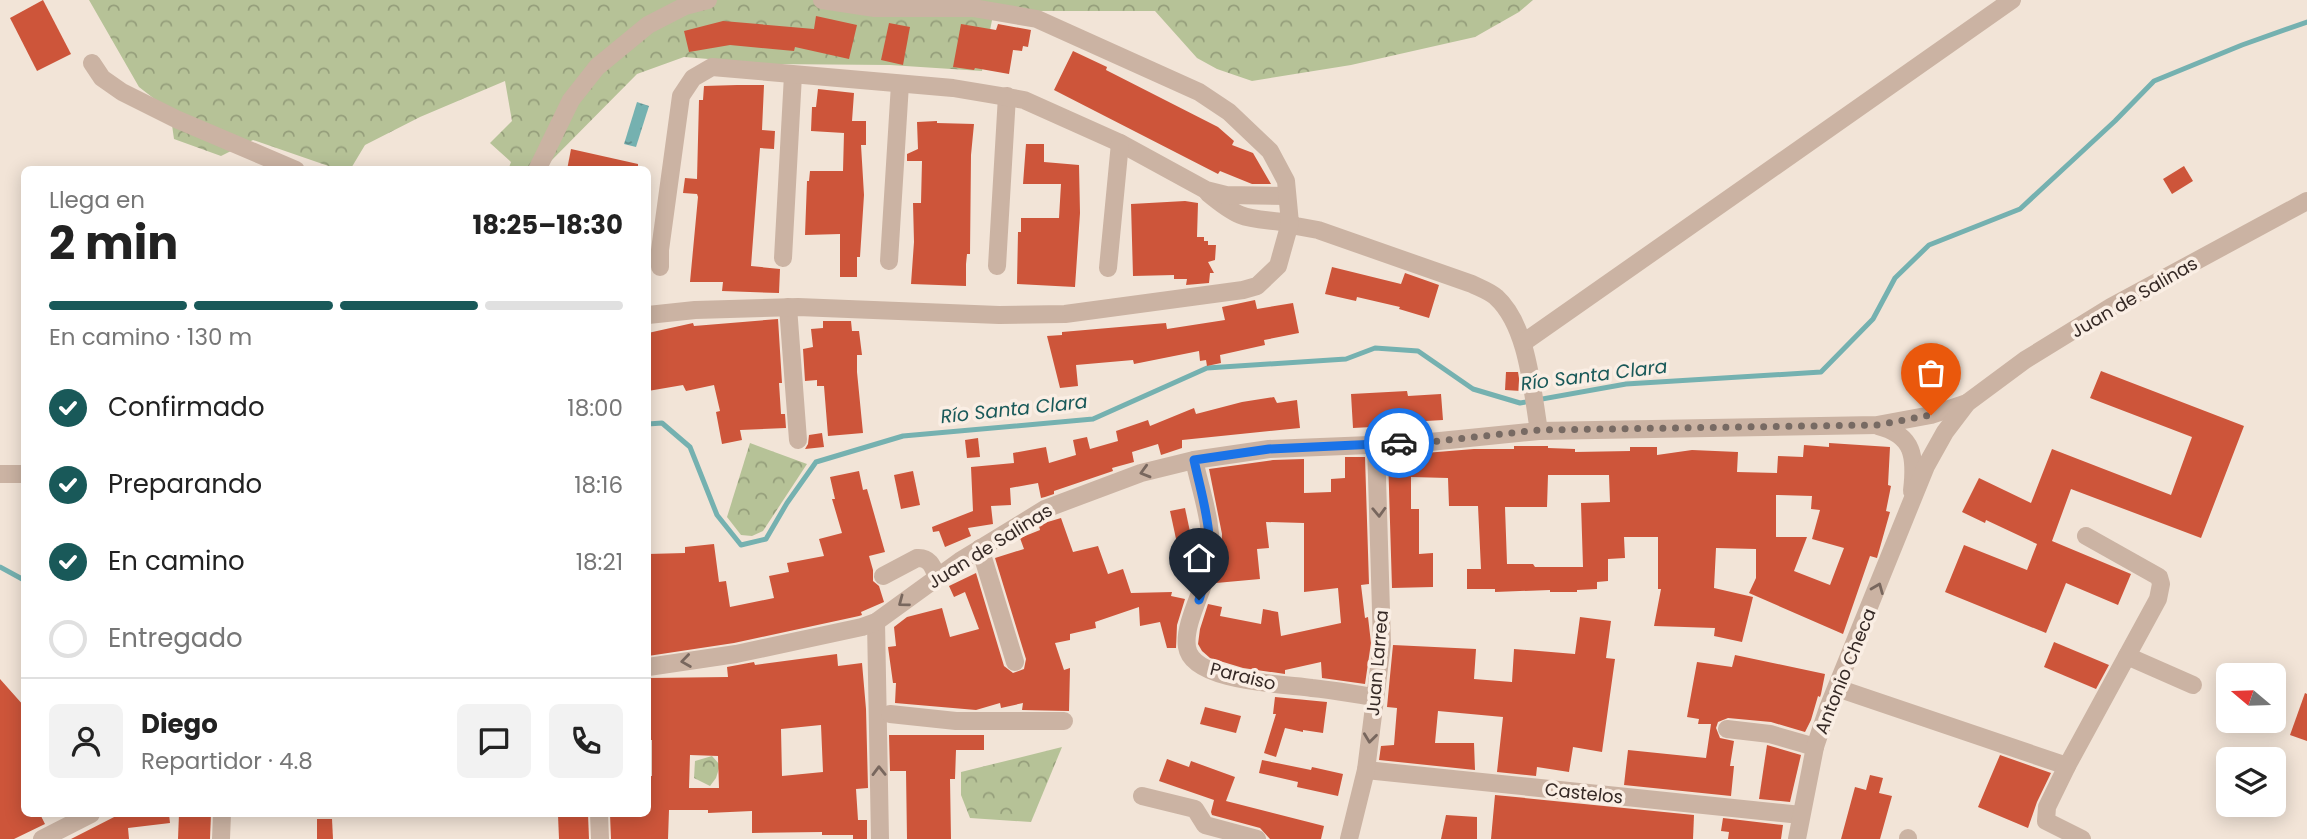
<!DOCTYPE html>
<html lang="es">
<head>
<meta charset="utf-8">
<style>
  body { margin:0; font-family:Poppins,sans-serif; background:#f2f2f2; color:#222; height:100vh; display:flex; flex-direction:column; font-size:26px; white-space:nowrap }
  * { box-sizing:border-box; margin:0 }
  p { font-size:23px; color:#767676 }
  .icon { flex:none; width:38px; height:38px; fill:none; stroke:currentColor; stroke-width:2; stroke-linecap:round; stroke-linejoin:round }
  .map { position:relative; flex:1; overflow:hidden }
  .sheet { position:absolute; left:21px; top:166px; width:630px; height:651px; display:flex; flex-direction:column; background:#fff; border-radius:10px; box-shadow:0 4px 18px #0003 }
  .sheet>* { flex:none }
  .needle { width:46px; rotate:289deg }
  .controls { position:absolute; left:2216px; top:663px; display:grid; gap:14px }
  .controls a { display:grid; place-items:center; width:70px; height:70px; border-radius:10px; background:#fff; box-shadow:0 4px 18px #0003; font-size:35px }
  .pin { position:absolute; display:grid; place-items:center; width:60px; height:60px; color:#fff; margin:-72px -30px; border-radius:50% 50% 50% 0; rotate:-45deg; box-shadow:0 0 7px #0007 }
  .pin .icon { rotate:45deg }
  .courier { position:absolute; display:grid; place-items:center; width:70px; height:70px; margin:-35px; border:5px solid #1a73e8; border-radius:50%; background:#fff; color:#222; box-shadow:0 2px 9px #0007 }
  .headline em { font-style:normal; font-weight:700 }
  .headline div { display:flex; flex-direction:column-reverse }
  .headline { display:flex; align-items:center; justify-content:space-between; height:119px; padding:0 28px }
  h1 { font-size:46px; font-weight:700; line-height:52px }
  .bar { display:grid; grid-template-columns:repeat(4,1fr); gap:10px 7px; align-content:center; height:84px; padding:0 28px }
  .bar i { height:9px; border-radius:5px; background:#e0e0e0 }
  .bar .active { background:#195959 }
  .bar p { grid-column:span 4 }
  .line { display:flex; align-items:center; gap:18px; padding:0 28px; border-top:2px solid #e0e0e0 }
  .line div { flex:1 }
  .round { display:grid; place-items:center; flex:none; width:74px; height:74px; border-radius:10px; background:#f2f2f2 }
  ol { padding:0 28px; list-style:none }
  li { display:flex; align-items:center; gap:21px; height:77px }
  li p { margin-inline-start:auto }
  li .icon { padding:7px; border-radius:50%; background:#195959; color:#fff; stroke-width:4 }
  li:last-child { color:#767676 }
  li i { width:38px; height:38px; border:4px solid #e0e0e0; border-radius:50% }
  .map>svg:first-child { display:block }
  .forest { fill:url(#forest-crowns) }
  .water { fill:url(#water-ripples) }
  .lines { fill:none; stroke-linecap:round; stroke-linejoin:round }
  .stream { stroke:#75b1b0; stroke-width:5 }
  .building { fill:#cd553a; fill-rule:evenodd }
  .minor { stroke:#cbb3a3; stroke-width:18 }
  .oneway { stroke:#78675e }
  .done { stroke:#776a63; stroke-width:7; stroke-dasharray:0 12.6 }
  .route { stroke:#1a73e8; stroke-width:9 }
  .labels { text-anchor:middle; dominant-baseline:central; stroke-width:7; stroke-linejoin:round; paint-order:stroke }
  .street-label { font-size:18px; fill:#352925; stroke:#faeee4 }
  .water-label { font-size:19px; font-style:italic; fill:#195959; stroke:#faeee4 }
</style>
</head>
<body>
<div class="map">
<svg width="2307" height="839" viewBox="0 0 2307 839">
  <defs>
    <pattern id="forest-crowns" width="20" height="18" patternUnits="userSpaceOnUse" patternTransform="scale(1.75)"><rect width="20" height="18" fill="#b6c297"/><path d="M2 6a3 3 0 1 1 6 0M12 15a3 3 0 1 1 6 0" fill="none" stroke="#959e7b"/></pattern>
    <pattern id="water-ripples" width="26" height="14" patternUnits="userSpaceOnUse" patternTransform="scale(1.75)"><rect width="26" height="14" fill="#75b1b0"/><path d="M2 4q2-2 4 0t4 0M15 11q2-2 4 0t4 0" fill="none" stroke="#61908f"/></pattern>
  </defs>
  <rect width="100%" height="100%" fill="#f2e4d7"/>
  <!-- forest -->
  <g class="forest">
    <polygon points="89,0 1533,0 1519,12 1475,37 1351,65 1252,81 1217,69 1197,58 1155,11 1007,11 993,15 982,71 890,65 769,64 684,57 637,74 542,170 508,170 511,162 490,143 512,121 505,81 420,117 365,145 350,170 340,170 253,140 221,156 174,139 170,111 139,87"/>
    <polygon points="750,443 807,464 763,531 752,536 741,535 727,517"/>
    <polygon points="1062,747 1031,822 970,818 961,795 961,772"/>
    <polygon points="712,756 720,765 716,778 710,786 694,778 695,761"/>
  </g>
  <!-- water -->
  <polygon class="water" points="637,102 649,106 636,147 624,144"/>
  <g class="lines">
    <!-- stream -->
    <g class="stream">
      <polyline points="648,424 662,423 690,447 717,515 741,545 766,539 787,503 816,462 903,436 1093,419 1207,368 1346,359 1375,348 1418,351 1473,389 1520,403 1626,384 1821,372 1873,319 1895,278 1929,245 2020,209 2115,121 2154,81 2242,45 2307,22"/>
      <polyline points="0,567 24,580"/>
    </g>
  </g>
  <!-- building -->
  <g class="building">
    <polygon points="43,0 71,54 37,71 10,18"/>
    <polygon points="816,16 857,25 849,59 795,47 794,51 730,45 689,52 684,31 723,21 814,29"/>
    <polygon points="889,23 910,27 903,65 881,60"/>
    <polygon points="961,24 996,30 998,24 1031,30 1028,47 1023,46 1022,51 1013,50 1009,74 975,68 974,70 953,67"/>
    <polygon points="1073,51 1107,67 1106,70 1218,127 1234,141 1232,145 1253,153 1271,184 1252,184 1220,171 1218,174 1054,90"/>
    <polygon points="737,85 764,85 762,130 775,131 774,149 760,148 751,266 780,269 779,293 722,291 723,282 690,282 698,197 697,194 683,193 685,178 697,179 699,100 703,100 704,86"/>
    <polygon points="818,89 854,93 852,121 866,121 866,145 861,145 864,195 860,257 857,257 857,277 840,277 840,234 805,235 807,181 809,181 810,171 843,171 844,133 811,131 812,107 816,107"/>
    <polygon points="937,121 937,123 974,124 971,155 970,254 967,254 966,264 966,286 911,284 914,242 913,203 921,203 922,161 907,161 907,154 918,149 917,122"/>
    <polygon points="1026,144 1044,144 1044,162 1079,165 1080,213 1075,287 1017,284 1018,232 1021,232 1021,218 1059,218 1061,184 1023,184"/>
    <polygon points="571,149 638,164 638,170 567,170"/>
    <polygon points="2184,166 2193,181 2172,194 2163,179"/>
    <polygon points="1185,201 1198,203 1197,237 1204,237 1204,241 1208,241 1208,245 1216,245 1215,260 1208,262 1214,273 1210,273 1209,283 1186,285 1187,279 1174,279 1174,275 1133,276 1131,204"/>
    <polygon points="1332,267 1401,284 1405,273 1439,285 1429,318 1399,309 1400,307 1357,297 1356,301 1325,294"/>
    <polygon points="1255,300 1257,309 1293,303 1299,333 1264,340 1265,345 1220,355 1221,363 1207,366 1206,360 1200,361 1199,351 1134,364 1133,360 1076,365 1078,386 1060,388 1047,336 1062,335 1062,332 1166,323 1167,329 1225,320 1222,307"/>
    <polygon points="778,319 782,383 779,383 781,414 785,414 786,428 740,430 742,440 722,444 716,412 720,411 714,385 686,391 683,385 648,391 648,333 693,323 694,326"/>
    <polygon points="823,321 851,321 852,331 859,331 862,355 857,355 857,372 863,433 828,436 824,386 817,386 817,380 805,381 803,349 813,347 811,329 823,328"/>
    <polygon points="2101,371 2244,426 2201,538 2071,489 2052,541 2131,574 2118,605 2066,583 2046,633 1945,592 1964,545 2027,570 2037,544 1986,520 1985,523 1962,512 1979,478 2031,503 2052,449 2171,495 2192,437 2090,398"/>
    <polygon points="1506,372 1518,372 1521,391 1505,390"/>
    <polygon points="1407,391 1408,396 1441,394 1443,420 1409,422 1410,425 1353,428 1351,394"/>
    <polygon points="1274,397 1277,403 1297,400 1300,428 1182,440 1182,448 1161,455 1158,444 1132,452 1134,462 1112,468 1113,471 1054,491 1054,494 1045,497 1041,498 1038,483 1010,488 1011,505 991,506 993,524 968,528 971,536 945,547 939,531 933,532 932,527 973,511 971,467 1014,463 1013,453 1046,447 1049,463 1076,455 1073,440 1087,437 1090,449 1118,441 1116,431 1148,420 1150,426 1194,408 1196,414 1242,402"/>
    <polygon points="822,433 824,447 805,449 808,444 809,435"/>
    <polygon points="978,438 980,457 967,458 965,440"/>
    <path d="M1829,443L1890,447L1888,485L1891,486L1886,511L1890,512L1877,558L1870,556L1843,634L1749,593L1756,578V549L1716,548L1714,588L1753,597L1742,642L1714,636L1715,628L1654,626L1661,589H1658V537H1624L1625,558L1608,559V581L1597,582V589L1577,590V592H1550V590L1495,592V589H1467V569H1481L1478,506H1449L1448,478L1411,477V509H1419V554L1433,553V587L1392,588L1388,456L1474,449H1514V446H1548V448L1575,449V452L1630,451V447H1657V455L1692,450L1738,452L1737,472L1777,473L1778,456L1803,457L1804,445L1829,447ZM1548,475H1609L1610,502L1581,503L1583,567H1535L1533,564H1507L1505,507H1547ZM1776,495L1812,496L1811,509L1820,510L1812,539L1844,548L1830,585L1794,571L1807,537H1776Z"/>
    <polygon points="1345,457 1365,457 1369,584 1361,585 1365,618 1368,617 1371,643 1365,684 1322,678 1321,662 1285,670 1285,674 1243,668 1210,658 1202,651 1198,644 1200,629 1208,604 1222,607 1220,616 1261,624 1263,609 1278,612 1281,636 1341,623 1338,588 1304,592 1304,523 1266,522 1269,548 1257,549 1260,579 1216,583 1221,561 1222,534 1209,469 1273,460 1304,459 1304,493 1331,492 1331,479 1345,478"/>
    <polygon points="859,471 863,490 867,489 885,552 869,556 873,570 873,581 879,586 884,602 861,612 862,615 859,616 734,643 648,656 648,621 650,621 648,554 685,553 685,547 714,544 719,582 726,581 730,607 774,598 769,576 789,572 787,563 824,556 819,539 842,533 832,499 835,499 830,477"/>
    <polygon points="913,471 920,505 901,509 894,475"/>
    <polygon points="1185,508 1193,546 1178,548 1170,511"/>
    <polygon points="1061,518 1073,552 1098,546 1108,574 1123,569 1131,593 1172,592 1171,596 1185,599 1177,625 1176,648 1167,648 1160,622 1140,626 1139,607 1095,622 1096,628 1070,634 1070,640 1055,643 1064,670 1070,668 1069,711 1022,710 1023,703 1001,708 1000,703 976,710 895,703 896,683 893,683 888,647 896,646 894,627 907,617 942,608 950,637 979,629 965,592 954,597 949,586 976,573 1004,666 1013,673 1024,669 1026,659 995,558 1024,549 1020,538 1040,530 1039,526 1041,524"/>
    <polygon points="1580,617 1611,621 1606,658 1615,659 1602,752 1573,747 1569,772 1537,767 1536,776 1497,772 1503,717 1438,711 1435,743 1474,743 1475,770 1379,760 1381,746 1394,745 1397,708 1387,707 1393,645 1476,649 1474,679 1512,682 1514,649 1575,654"/>
    <polygon points="2054,642 2109,665 2096,689 2044,667"/>
    <path d="M837,654L838,666L862,663L866,709L868,788L856,789L858,820H867V839H853V835H822V832L752,833V811L708,813V810H669L668,839H611L610,814H648V776H652V740H648V678L728,677L727,667L754,662L755,665ZM821,725L823,772L782,776L781,729ZM690,755L718,756L719,788H689Z"/>
    <polygon points="1735,655 1825,674 1821,694 1820,697 1818,696 1811,720 1805,732 1771,722 1728,718 1718,722 1716,728 1720,738 1734,741 1730,766 1734,766 1731,796 1624,785 1628,750 1706,758 1711,724 1698,724 1699,719 1687,717 1697,662 1732,667"/>
    <polygon points="0,679 24,706 24,814 40,814 45,824 14,839 0,839"/>
    <polygon points="2305,693 2307,694 2307,741 2290,735"/>
    <polygon points="1275,697 1327,702 1323,733 1303,730 1303,732 1285,728 1276,757 1264,753 1276,714 1273,714"/>
    <polygon points="1205,707 1241,716 1236,733 1200,724"/>
    <polygon points="889,735 984,735 984,750 956,750 955,779 950,779 951,839 907,839 906,771 890,771"/>
    <polygon points="1767,745 1801,755 1790,802 1759,799"/>
    <polygon points="2000,755 2051,773 2037,802 2028,828 1978,807"/>
    <polygon points="1167,759 1189,767 1191,761 1235,777 1226,801 1324,826 1321,839 1270,839 1260,828 1212,815 1211,812 1214,800 1159,781"/>
    <polygon points="1262,760 1311,770 1312,767 1343,774 1338,796 1297,787 1298,782 1259,773"/>
    <polygon points="1870,775 1883,778 1879,793 1892,796 1880,839 1841,839 1855,787 1866,790"/>
    <polygon points="1495,795 1694,815 1693,839 1491,839"/>
    <polygon points="120,814 169,814 170,823 128,828 129,839 71,839"/>
    <polygon points="179,814 211,814 210,839 178,839"/>
    <polygon points="574,814 588,814 589,839 559,839 558,815"/>
    <polygon points="1446,815 1477,817 1477,839 1441,839"/>
    <polygon points="1723,818 1783,825 1781,839 1728,839 1729,832 1721,831"/>
    <polygon points="317,819 332,819 333,839 317,839"/>
  </g>
  <g class="lines">
    <!-- minor -->
    <g class="minor">
      <polyline points="92,63 102,78 122,92 176,119 296,170"/>
      <polyline points="537,170 571,100 597,67 648,25 685,6 708,0"/>
      <path d="M1208,193C1244,223 1247,217 1290,223L1296,226L1318,230L1472,284C1480,288 1489,291 1496,297C1528,326 1532,390 1539,431"/>
      <polyline points="783,258 793,75"/>
      <polyline points="889,261 900,84"/>
      <polyline points="997,266 1007,96"/>
      <polyline points="660,267 660,250 681,96 693,78 712,67 953,88 1024,100 1120,143 1206,190 1226,195 1287,196"/>
      <polyline points="1108,268 1120,143"/>
      <polyline points="788,307 798,440"/>
      <polyline points="648,315 695,310 798,307 999,315 1065,314 1243,290 1257,286 1278,266 1290,223 1286,181 1270,151 1229,112 1199,92 1037,19 973,8 875,8 822,0"/>
      <polyline points="1523,343 2012,0"/>
      <path d="M1878,426C1914,435 1916,457 1912,491"/>
      <path d="M1194,460C1201,492 1214,527 1210,560C1207,585 1183,623 1187,647C1192,682 1284,684 1312,688C1333,690 1354,694 1375,697"/>
      <polyline points="0,474 24,474"/>
      <polyline points="980,548 1015,662"/>
      <path d="M883,576L917,558C930,557 933,567 937,577"/>
      <polyline points="876,622 880,839"/>
      <polyline points="2127,656 2193,685"/>
      <polyline points="648,667 736,654 862,627 876,622 960,561 1045,509 1141,473 1194,460 1269,449 1420,443 1539,431 1877,425 1931,415 1967,403"/>
      <polyline points="1837,688 2067,766"/>
      <polyline points="890,714 956,721 1064,721"/>
      <polyline points="1727,729 1770,734 1815,747"/>
      <polyline points="1366,770 1801,815"/>
      <polyline points="1142,796 1195,809 1205,825 1257,839"/>
      <polyline points="599,814 600,839"/>
      <polyline points="42,839 91,814"/>
      <polyline points="221,839 222,814"/>
      <polyline points="1349,839 1366,770 1382,644 1376,444"/>
      <polyline points="1797,839 1815,747 1828,708 1926,466 1945,432 1967,403 2025,360 2111,307 2307,201"/>
      <polyline points="1908,839 1908,838"/>
      <polyline points="2082,839 2046,821 2047,807 2067,766 2158,599 2161,584 2159,577 2086,536"/>
    </g>
  </g>
  <!-- one-way arrows -->
  <defs><path id="oneway-chevron" d="M-2-3.5L2.5 0L-2 3.5" fill="none" stroke-width="1.6" stroke-linecap="round" stroke-linejoin="round" transform="scale(1.75)"/></defs>
  <g class="oneway">
    <use href="#oneway-chevron" transform="translate(1145 472) rotate(164)"/>
    <use href="#oneway-chevron" transform="translate(1379 512) rotate(88)"/>
    <use href="#oneway-chevron" transform="translate(1878 588) rotate(-68)"/>
    <use href="#oneway-chevron" transform="translate(903 602) rotate(143)"/>
    <use href="#oneway-chevron" transform="translate(686 661) rotate(172)"/>
    <use href="#oneway-chevron" transform="translate(1370 738) rotate(97)"/>
    <use href="#oneway-chevron" transform="translate(879 771) rotate(-91)"/>
  </g>
  <g class="lines">
    <!-- done -->
    <polyline class="done" points="1399,443 1420,443 1539,430 1877,425 1931,415"/>
    <!-- route -->
    <path class="route" d="M1199,600C1219,544 1206,515 1194,460L1269,449L1399,443"/>
  </g>
  <g class="labels">
    <!-- street labels -->
    <g class="street-label">
      <text transform="translate(2134 297) rotate(-30)">Juan de Salinas</text>
      <text transform="translate(990 546) rotate(-32)">Juan de Salinas</text>
      <text transform="translate(1377 663) rotate(-85)">Juan Larrea</text>
      <text transform="translate(1845 671) rotate(-68)">Antonio Checa</text>
      <text transform="translate(1243 676) rotate(14)">Paraiso</text>
      <text transform="translate(1584 793) rotate(6)">Castelos</text>
    </g>
    <!-- water labels -->
    <g class="water-label">
      <text transform="translate(1594 375) rotate(-7)">Río Santa Clara</text>
      <text transform="translate(1014 409) rotate(-6)">Río Santa Clara</text>
    </g>
  </g>
</svg>
<div class="controls">
<a><svg class="needle" viewBox="-14 -14 28 28"><path d="M0-13l5 13h-10z" fill="#e53935"/><path d="M0 13l5-13h-10z" fill="#767676"/></svg></a>
<a><svg class="icon" aria-label="layers" viewBox="0 0 24 24"><path d="M12 4l9 5-9 5-9-5zM3 14l9 5 9-5"/></svg></a>
</div>
<div class="pin" style="left:1931px;top:415px;background:#ea580c"><svg class="icon" aria-label="bag" viewBox="0 0 24 24"><path d="M5 8h14l-1 12H6zM9 8a3 3 0 0 1 6 0"/></svg></div>
<div class="pin" style="left:1199px;top:600px;background:#1f2937"><svg class="icon" aria-label="home" viewBox="0 0 24 24"><path d="M3 11l9-7 9 7M6 9v11h12V9"/></svg></div>
<div class="courier" style="left:1399px;top:443px"><svg class="icon" aria-label="car" viewBox="0 0 24 24"><path d="M5 17H2v-5l4-1 3-4h7l3 4 3 1v5h-3M9 17h6M6 11h13"/><circle cx="7" cy="17" r="2"/><circle cx="17" cy="17" r="2"/></svg></div>
<section class="sheet">
<div class="headline"><div><h1>2 min</h1><p>Llega en</p></div><em>18:25–18:30</em></div>
<div class="bar"><i class="active"></i><i class="active"></i><i class="active"></i><i></i><p>En camino · 130 m</p></div>
<ol>
<li><svg class="icon" aria-label="check" viewBox="0 0 24 24"><path d="M5 12l5 5 9-10"/></svg>Confirmado<p>18:00</p></li>
<li><svg class="icon" aria-label="check" viewBox="0 0 24 24"><path d="M5 12l5 5 9-10"/></svg>Preparando<p>18:16</p></li>
<li><svg class="icon" aria-label="check" viewBox="0 0 24 24"><path d="M5 12l5 5 9-10"/></svg>En camino<p>18:21</p></li>
<li><i></i>Entregado</li>
</ol>
<div class="line" style="height:126px"><a class="round"><svg class="icon" aria-label="person" viewBox="0 0 24 24"><circle cx="12" cy="8" r="4"/><path d="M4 21q1-7 8-7t8 7"/></svg></a><div><b>Diego</b><p>Repartidor · 4.8</p></div><a class="round"><svg class="icon" aria-label="chat" viewBox="0 0 24 24"><path d="M4 5h16v11H9l-5 4z"/></svg></a><a class="round"><svg class="icon" aria-label="phone" viewBox="0 0 24 24"><path d="M5 4h4l2 5-3 2q2 4 5 5l2-3 5 2v4C11 20 4 13 5 4z"/></svg></a></div>
</section>
</div>
</body>
</html>
